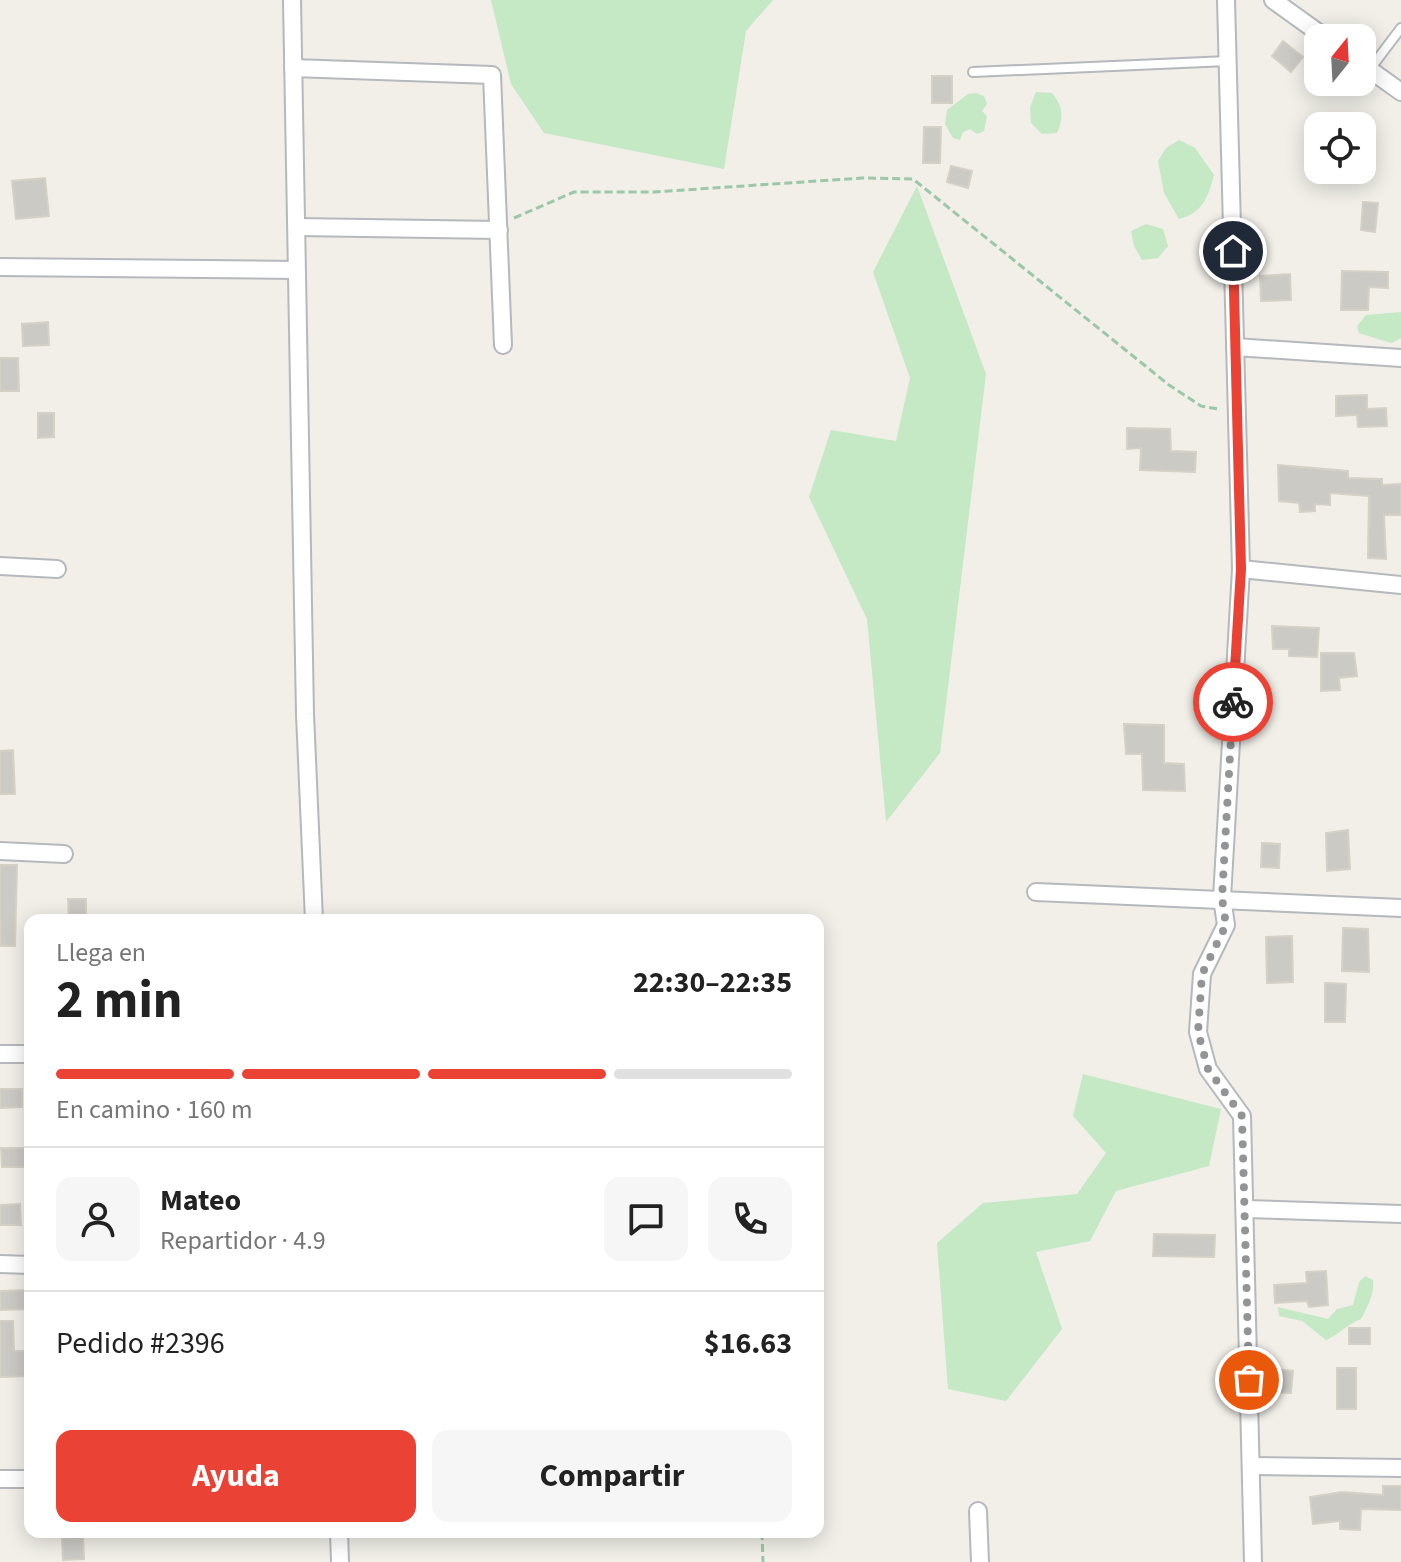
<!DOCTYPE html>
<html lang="es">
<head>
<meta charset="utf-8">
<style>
  body { margin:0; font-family:"Source Sans 3",sans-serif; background:#f6f6f6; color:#222; height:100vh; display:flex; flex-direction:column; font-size:30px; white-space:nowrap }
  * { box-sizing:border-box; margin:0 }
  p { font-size:26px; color:#767676 }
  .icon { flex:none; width:44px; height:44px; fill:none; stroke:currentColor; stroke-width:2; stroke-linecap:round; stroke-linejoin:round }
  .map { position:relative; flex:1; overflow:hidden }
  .side { position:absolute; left:24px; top:914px; width:800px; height:624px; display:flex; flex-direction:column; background:#fff; border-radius:16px; box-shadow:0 4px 20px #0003 }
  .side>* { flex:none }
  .needle { width:52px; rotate:18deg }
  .fabs { position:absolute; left:1304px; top:24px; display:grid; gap:16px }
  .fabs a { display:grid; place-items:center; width:72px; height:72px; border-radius:16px; background:#fff; box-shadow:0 4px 20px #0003; font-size:40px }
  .pin { position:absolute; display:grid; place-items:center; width:68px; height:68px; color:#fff; margin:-34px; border:4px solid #fff; border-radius:50%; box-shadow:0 2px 8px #0007 }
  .courier { position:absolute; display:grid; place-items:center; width:80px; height:80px; margin:-40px; border:6px solid #ea4335; border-radius:50%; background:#fff; color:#222; box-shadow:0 2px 10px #0007 }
  .summary em { font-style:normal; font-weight:700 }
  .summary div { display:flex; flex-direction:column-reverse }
  .summary { display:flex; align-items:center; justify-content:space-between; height:136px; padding:0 32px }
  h1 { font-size:52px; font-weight:700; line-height:60px }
  .bar { display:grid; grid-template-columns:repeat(4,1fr); gap:12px 8px; align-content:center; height:96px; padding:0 32px }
  .bar i { height:10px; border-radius:6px; background:#e0e0e0 }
  .bar .selected { background:#ea4335 }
  .bar p { grid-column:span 4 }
  .line { display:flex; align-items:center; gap:20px; padding:0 32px; border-top:2px solid #e0e0e0 }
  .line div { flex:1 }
  .round { display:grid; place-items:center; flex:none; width:84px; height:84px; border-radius:16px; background:#f6f6f6 }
  .cta { display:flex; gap:16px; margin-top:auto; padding:16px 32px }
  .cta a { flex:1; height:92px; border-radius:16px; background:#ea4335; color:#fff; font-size:32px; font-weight:700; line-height:92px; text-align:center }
  .cta a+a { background:#f6f6f6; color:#222 }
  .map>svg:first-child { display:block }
  .green { fill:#c5e8c5 }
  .building { fill:#cccac5; stroke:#d6d1c6; stroke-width:2 }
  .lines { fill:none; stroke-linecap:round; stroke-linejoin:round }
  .lane-casing { stroke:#b5b8bc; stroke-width:12 }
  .street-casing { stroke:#b5b8bc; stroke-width:20 }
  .path { stroke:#9cc7a9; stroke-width:3; stroke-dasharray:8 4; stroke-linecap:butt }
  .lane { stroke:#fff; stroke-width:8 }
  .street { stroke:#fff; stroke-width:16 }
  .done { stroke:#929495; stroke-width:8; stroke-dasharray:0 14.4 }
  .route { stroke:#ea4335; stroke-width:10 }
</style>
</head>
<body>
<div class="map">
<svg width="1401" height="1562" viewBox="0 0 1401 1562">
  <rect width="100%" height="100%" fill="#f1efe8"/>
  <!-- green -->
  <g class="green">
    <polygon points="491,0 773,0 746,31 724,169 544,133 511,84"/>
    <path d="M1036,92L1052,93C1063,107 1064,117 1057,133L1042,134L1031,123L1030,107Z"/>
    <polygon points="976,93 984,96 987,104 982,111 987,116 984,131 977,134 970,129 963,132 960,140 953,138 945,124 947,110 968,94"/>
    <path d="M1179,140L1195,148L1214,175C1208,198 1202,213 1179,219L1164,193L1158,161L1166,148Z"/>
    <polygon points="917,186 986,374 940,753 886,822 867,619 809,497 831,430 896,441 910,378 873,272"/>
    <polygon points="1146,224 1163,229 1168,246 1158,258 1142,260 1134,246 1131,231"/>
    <polygon points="1401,312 1401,338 1391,343 1359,333 1357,326 1366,315"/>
    <polygon points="1083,1074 1221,1109 1209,1166 1116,1191 1090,1241 1036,1252 1062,1329 1006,1401 948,1389 937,1243 983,1203 1077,1194 1106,1153 1073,1116"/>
    <path d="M1365,1276L1373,1280C1375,1294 1367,1307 1361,1319C1347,1324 1339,1335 1326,1340L1302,1321L1279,1316L1278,1307L1328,1319L1337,1309L1353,1305L1359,1282Z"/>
  </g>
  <!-- building -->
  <g class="building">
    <polygon points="1283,41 1303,57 1291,72 1272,56"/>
    <rect x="932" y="76" width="20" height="27"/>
    <polygon points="924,127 941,127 940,163 923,163"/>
    <polygon points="951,166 972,171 968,188 947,182"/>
    <polygon points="45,178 49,216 16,219 12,181"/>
    <polygon points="1363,202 1378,203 1375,232 1361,230"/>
    <polygon points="1342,271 1388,272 1388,288 1369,287 1368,310 1341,310"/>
    <polygon points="1290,274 1291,300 1261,301 1260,276"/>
    <polygon points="48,322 49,345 23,346 22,324"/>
    <polygon points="0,358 18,358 19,391 0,391"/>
    <polygon points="1367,395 1367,409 1386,408 1387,426 1358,427 1357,415 1336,416 1336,396"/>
    <polygon points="38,413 54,413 54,437 38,438"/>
    <polygon points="1127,428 1170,429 1171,451 1196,452 1195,472 1140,470 1141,448 1127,449"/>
    <polygon points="1278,465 1348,471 1348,478 1382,479 1382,485 1401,484 1401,515 1384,515 1386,559 1368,558 1369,496 1330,493 1330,505 1315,504 1315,511 1300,512 1299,503 1279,501"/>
    <polygon points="1272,626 1319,628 1317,657 1289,656 1289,649 1273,649"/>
    <polygon points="1321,653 1354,653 1357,676 1339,678 1340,690 1321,691"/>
    <polygon points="1124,724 1164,725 1164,763 1184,764 1185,791 1143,790 1142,754 1126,754"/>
    <polygon points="13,750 15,794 0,794 0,751"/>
    <polygon points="1348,830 1350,869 1327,871 1326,833"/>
    <polygon points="1262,843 1280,844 1279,868 1261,867"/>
    <polygon points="0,865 17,865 15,946 0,946"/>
    <polygon points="68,899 86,899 86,920 69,920"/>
    <polygon points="1343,928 1368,929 1369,972 1342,971"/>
    <polygon points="1292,936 1293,982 1267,983 1266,937"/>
    <polygon points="1325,983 1346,984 1345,1022 1325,1022"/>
    <polygon points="0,1089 22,1089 22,1107 0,1108"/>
    <polygon points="1,1148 26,1148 26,1167 2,1167"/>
    <polygon points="20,1204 21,1225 0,1225 0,1205"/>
    <polygon points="1154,1234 1215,1235 1214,1257 1153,1256"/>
    <polygon points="1326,1271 1328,1305 1309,1307 1307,1301 1275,1303 1274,1285 1307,1283 1306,1272"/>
    <polygon points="29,1290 30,1309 0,1310 0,1291"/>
    <polygon points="0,1321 13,1321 14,1351 30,1351 30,1376 0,1377"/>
    <rect x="1349" y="1328" width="21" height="16"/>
    <rect x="1337" y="1368" width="19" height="41"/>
    <polygon points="1275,1369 1293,1371 1291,1393 1273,1392"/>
    <polygon points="1383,1486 1401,1486 1401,1510 1361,1509 1360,1530 1340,1529 1340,1521 1313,1524 1310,1497 1342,1492 1383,1495"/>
    <polygon points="83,1537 84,1559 63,1560 62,1538"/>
  </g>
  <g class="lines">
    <defs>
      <g id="lane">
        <polyline points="1370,69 1401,28"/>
        <polyline points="973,72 1228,61"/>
      </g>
      <g id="street">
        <polyline points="292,0 305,714 314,920"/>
        <polyline points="1226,0 1241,569 1222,898 1226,925 1202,974 1198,1032 1208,1069 1242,1116 1253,1562"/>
        <polyline points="1273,0 1326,38"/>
        <polyline points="1362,64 1401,92"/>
        <polyline points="293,68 492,75 503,345"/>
        <polyline points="297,227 499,230"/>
        <polyline points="0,267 296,270"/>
        <polyline points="1235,347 1401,358"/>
        <polyline points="0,566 57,569"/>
        <polyline points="1241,569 1401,585"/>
        <polyline points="0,851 64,854"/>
        <polyline points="1036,892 1401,908"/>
        <polyline points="0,1054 30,1054"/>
        <polyline points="1246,1209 1401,1214"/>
        <polyline points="0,1264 30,1265"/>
        <polyline points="1251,1466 1401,1468"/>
        <polyline points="0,1479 30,1479"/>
        <polyline points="978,1511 980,1562"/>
        <polyline points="339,1532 340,1562"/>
      </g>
    </defs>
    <!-- lane casing -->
    <use href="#lane" class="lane-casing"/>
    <!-- street casing -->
    <use href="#street" class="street-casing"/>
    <!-- path -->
    <g class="path">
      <polyline points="514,218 574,192 654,192 862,178 913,179 1169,385 1201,406 1218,409"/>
      <polyline points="762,1532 763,1562"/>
    </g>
    <!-- lane -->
    <use href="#lane" class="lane"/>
    <!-- street -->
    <use href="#street" class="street"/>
  </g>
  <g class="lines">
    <!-- done -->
    <polyline class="done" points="1233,702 1222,898 1226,925 1202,974 1198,1032 1208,1069 1242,1116 1249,1380"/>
    <!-- route -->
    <polyline class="route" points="1233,251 1241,569 1233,702"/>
  </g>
</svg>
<div class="fabs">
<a><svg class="needle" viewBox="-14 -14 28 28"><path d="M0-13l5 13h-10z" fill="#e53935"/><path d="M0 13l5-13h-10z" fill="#767676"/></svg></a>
<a><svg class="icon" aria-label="locate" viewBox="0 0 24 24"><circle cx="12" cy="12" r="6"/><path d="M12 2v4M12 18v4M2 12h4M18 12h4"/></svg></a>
</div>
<div class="pin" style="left:1249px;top:1380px;background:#ea580c"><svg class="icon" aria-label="bag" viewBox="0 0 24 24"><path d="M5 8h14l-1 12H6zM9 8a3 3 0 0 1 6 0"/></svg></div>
<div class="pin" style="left:1233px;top:251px;background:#1f2937"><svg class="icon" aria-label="home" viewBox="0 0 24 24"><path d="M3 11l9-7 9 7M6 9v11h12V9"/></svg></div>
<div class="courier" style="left:1233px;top:702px"><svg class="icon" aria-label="bike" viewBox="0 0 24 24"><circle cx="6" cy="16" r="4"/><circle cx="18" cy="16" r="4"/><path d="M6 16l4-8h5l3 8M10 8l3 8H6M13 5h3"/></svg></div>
<section class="side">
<div class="summary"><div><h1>2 min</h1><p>Llega en</p></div><em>22:30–22:35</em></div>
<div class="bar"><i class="selected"></i><i class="selected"></i><i class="selected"></i><i></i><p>En camino · 160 m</p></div>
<div class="line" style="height:144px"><a class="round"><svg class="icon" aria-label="person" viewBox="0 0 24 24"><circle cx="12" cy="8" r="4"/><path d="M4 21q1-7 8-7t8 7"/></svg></a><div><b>Mateo</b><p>Repartidor · 4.9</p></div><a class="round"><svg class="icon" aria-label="chat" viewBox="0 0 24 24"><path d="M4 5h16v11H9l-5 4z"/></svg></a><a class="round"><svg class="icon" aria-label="phone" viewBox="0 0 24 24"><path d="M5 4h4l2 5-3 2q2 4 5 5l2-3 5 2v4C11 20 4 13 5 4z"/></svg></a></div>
<div class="line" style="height:104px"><div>Pedido #2396</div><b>$16.63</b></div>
<div class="cta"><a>Ayuda</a><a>Compartir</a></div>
</section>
</div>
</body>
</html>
